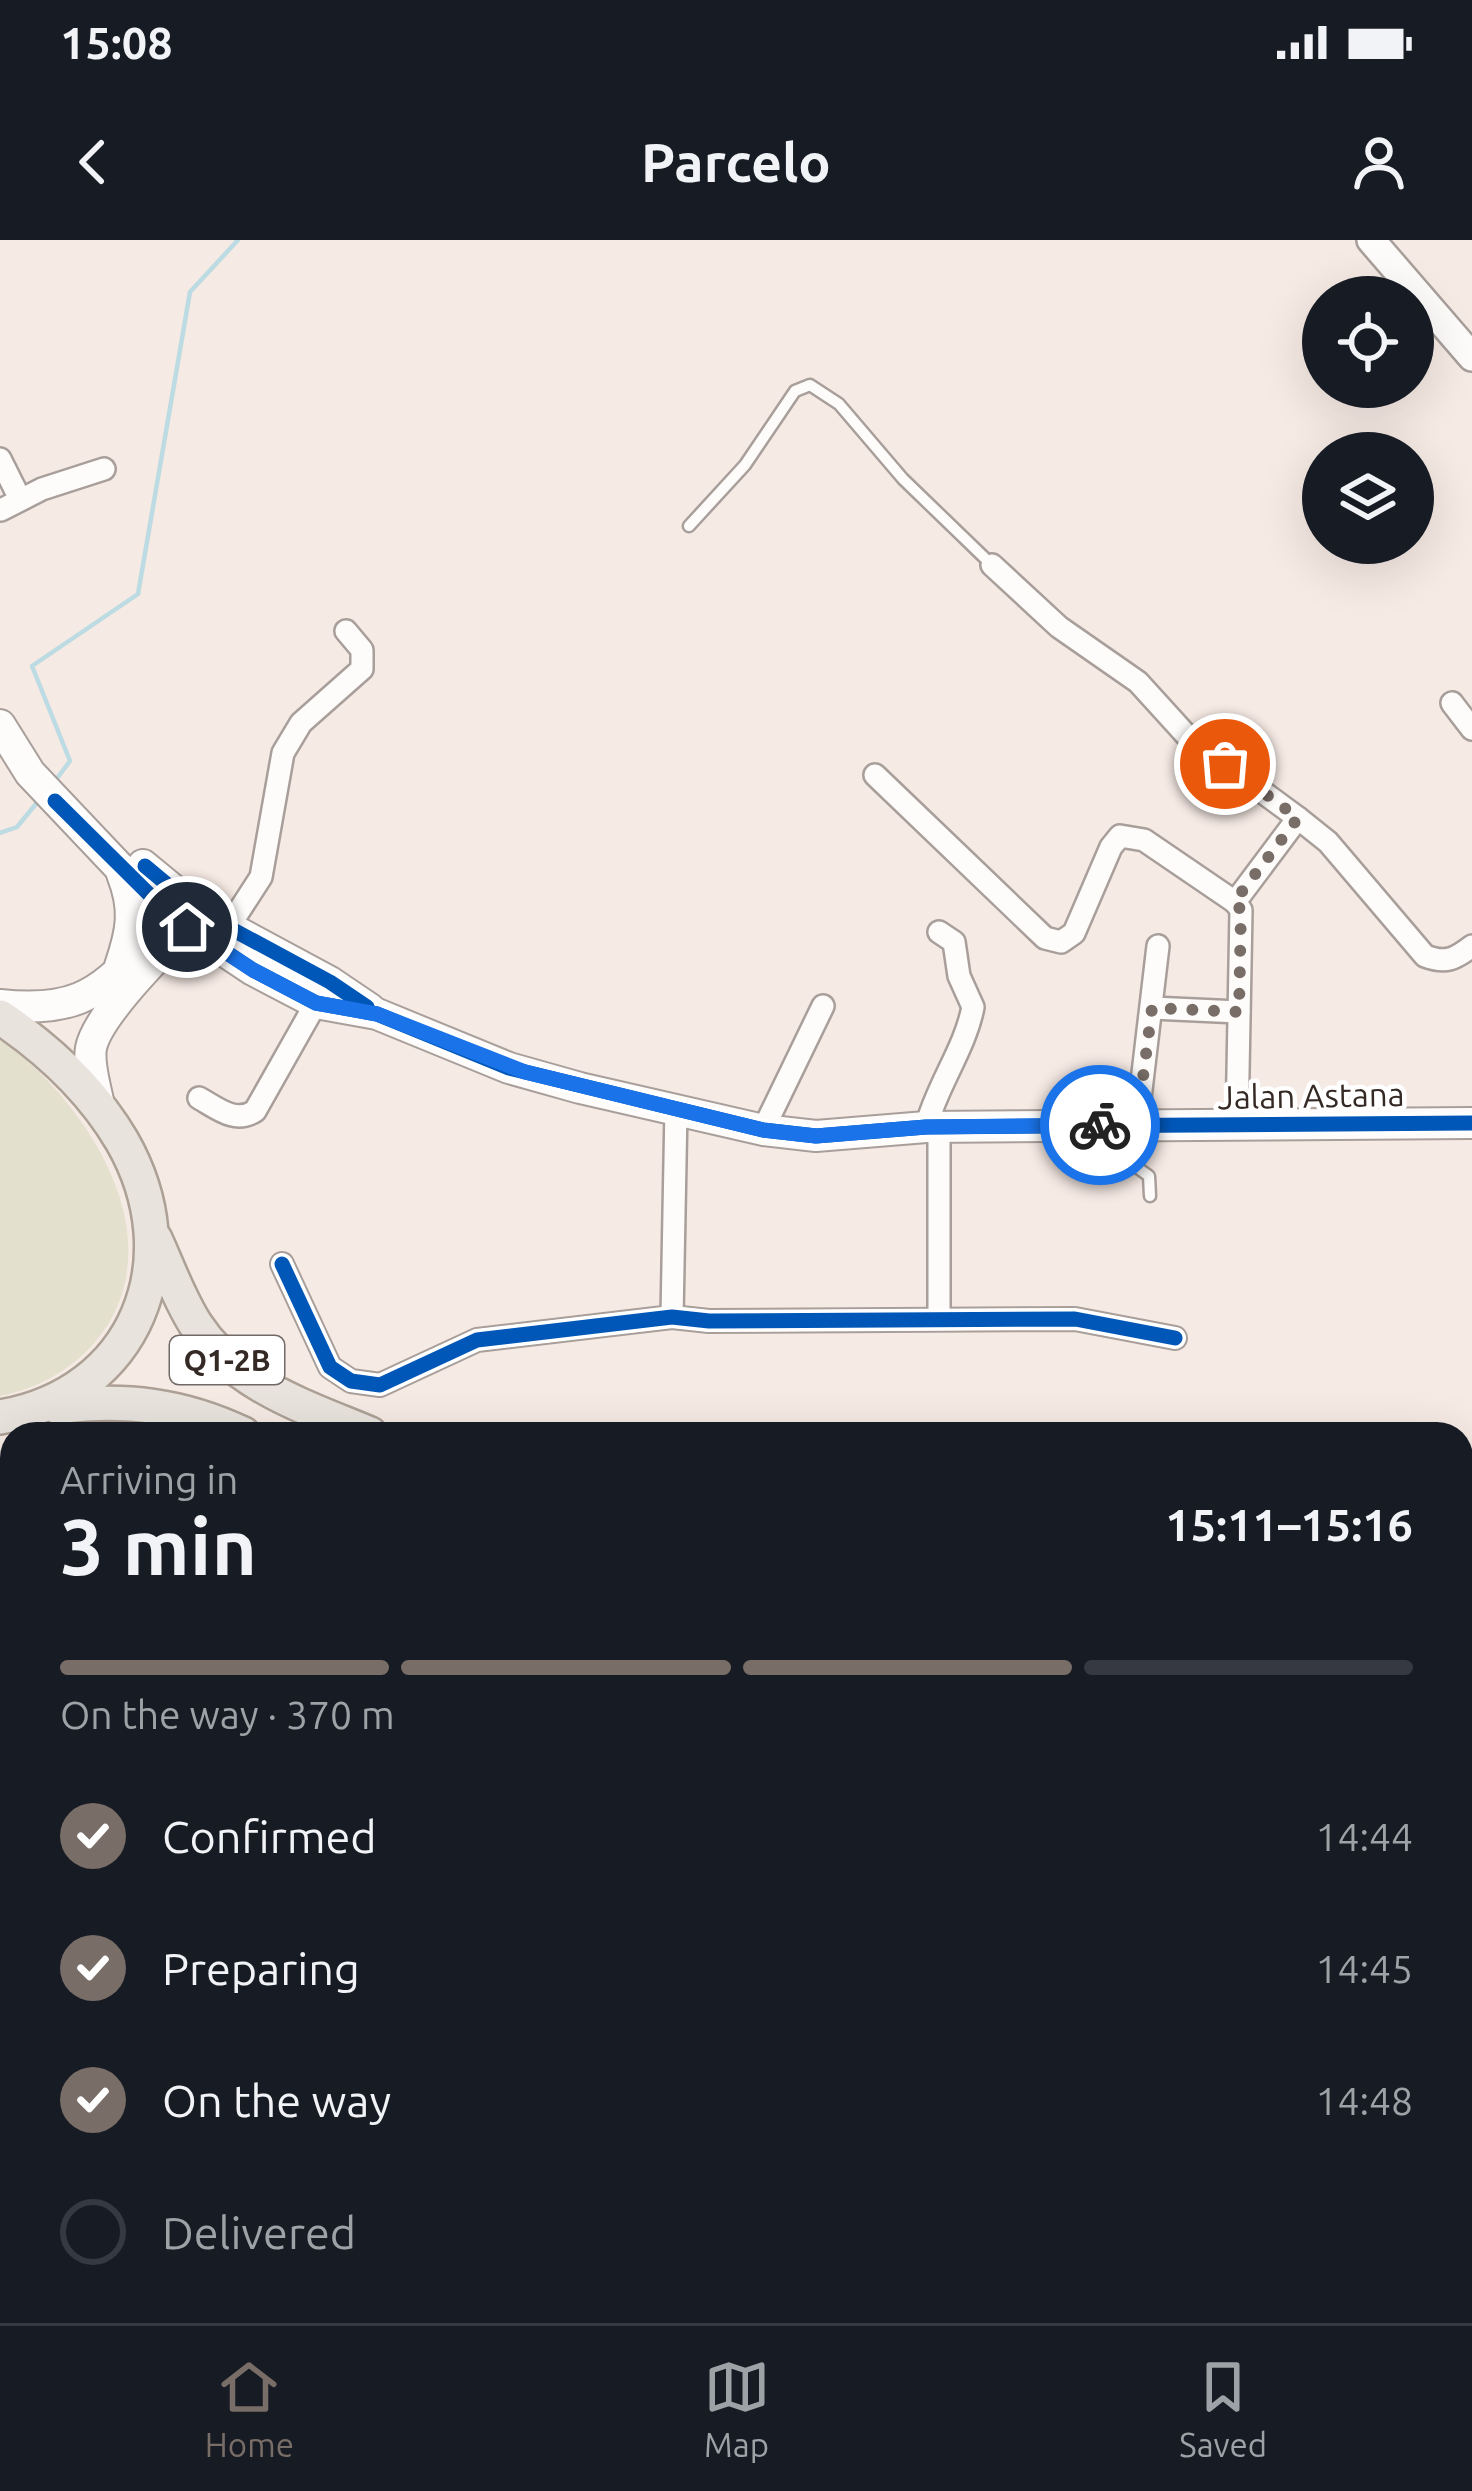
<!DOCTYPE html>
<html lang="en">
<head>
<meta charset="utf-8">
<style>
  body { margin:0; font-family:Ubuntu,sans-serif; background:#242831; color:#f1f3f6; height:100vh; display:flex; flex-direction:column; font-size:45px; white-space:nowrap }
  * { box-sizing:border-box; margin:0 }
  p { font-size:39px; color:#9ea1a6 }
  .icon { flex:none; width:66px; height:66px; fill:none; stroke:currentColor; stroke-width:2; stroke-linecap:round; stroke-linejoin:round }
  .map { position:relative; flex:1; overflow:hidden }
  .details { position:absolute; left:0px; top:1182px; width:1473px; height:903px; display:flex; flex-direction:column; background:#171b24; border-radius:36px 36px 0 0; box-shadow:0 12px 48px #0002 }
  .details>* { flex:none }
  .controls { position:absolute; left:1302px; top:36px; display:grid; gap:24px }
  .controls a { display:grid; place-items:center; width:132px; height:132px; border-radius:50%; background:#171b24; box-shadow:0 12px 48px #0002; font-size:60px }
  .pin { position:absolute; display:grid; place-items:center; width:102px; height:102px; color:#fff; margin:-51px; border:6px solid #fff; border-radius:50%; box-shadow:0 3px 12px #0007 }
  .courier { position:absolute; display:grid; place-items:center; width:120px; height:120px; margin:-60px; border:9px solid #1a73e8; border-radius:50%; background:#fff; color:#222; box-shadow:0 3px 15px #0007 }
  .summary em { font-style:normal; font-weight:700 }
  .summary div { display:flex; flex-direction:column-reverse }
  .summary { display:flex; align-items:center; justify-content:space-between; height:204px; padding:0 60px }
  h1 { font-size:78px; font-weight:700; line-height:90px }
  .bar { display:grid; grid-template-columns:repeat(4,1fr); gap:18px 12px; align-content:center; height:144px; padding:0 60px }
  .bar i { height:15px; border-radius:9px; background:#363941 }
  .bar .selected { background:#786d67 }
  .bar p { grid-column:span 4 }
  ol { padding:0 60px; list-style:none }
  li { display:flex; align-items:center; gap:36px; height:132px }
  li p { margin-inline-start:auto }
  li .icon { padding:12px; border-radius:50%; background:#786d67; color:#fff; stroke-width:4 }
  li:last-child { color:#9ea1a6 }
  li i { width:66px; height:66px; border:6px solid #363941; border-radius:50% }
  .status { display:flex; justify-content:space-between; align-items:center; height:84px; padding:0 60px; background:#171b24; direction:ltr }
  .status svg { height:33px; fill:currentColor }
  header { display:flex; justify-content:space-between; align-items:center; height:156px; padding:0 60px; background:#171b24; font-size:54px; font-weight:700 }
  .menu { display:flex; justify-content:space-around; align-items:center; height:168px; border-top:3px solid #363941; background:#171b24; font-size:33px; color:#9ea1a6 }
  .menu a { display:grid; justify-items:center; gap:6px }
  .menu .selected { color:#786d67 }
  .map>svg:first-child { display:block }
  .green { fill:#e3e0ce }
  .lines { fill:none; stroke-linecap:round; stroke-linejoin:round }
  .stream { stroke:#bcdbe2; stroke-width:4.5 }
  .service-casing { stroke:#a99f9a; stroke-width:15 }
  .minor-casing { stroke:#a99f9a; stroke-width:26 }
  .tertiary-casing { stroke:#a99f9a; stroke-width:32 }
  .secondary-casing { stroke:#a99f9a; stroke-width:34 }
  .primary-casing { stroke:#ada196; stroke-width:38 }
  .service { stroke:#fefcfb; stroke-width:10 }
  .minor { stroke:#fefcfb; stroke-width:21 }
  .tertiary { stroke:#fefcfb; stroke-width:27 }
  .secondary { stroke:#fefcfb; stroke-width:30 }
  .primary { stroke:#e8e3dd; stroke-width:33 }
  .cycleway-casing { stroke:#fff; stroke-width:22 }
  .cycleway { stroke:#0057b8; stroke-width:15 }
  .done { stroke:#786d67; stroke-width:12; stroke-dasharray:0 21.6 }
  .route { stroke:#1a73e8; stroke-width:15 }
  .labels { text-anchor:middle; dominant-baseline:central; stroke-width:9; stroke-linejoin:round; paint-order:stroke }
  .shield { fill:#fff; stroke:#716966; stroke-width:3 }
  .shield-label { font-size:30px; font-weight:bold; fill:#342924 }
  .street-label { font-size:33px; fill:#342924; stroke:#fff }
</style>
</head>
<body>
<div class="status"><b>15:08</b><svg viewBox="0 0 49 12"><path d="M0 12V9h3v3zM5 12V6h3v6zM10 12V3h3v9zM15 12V0h3v12zM26 1h20v11H26zM47 4h2v5h-2z"/></svg></div>
<header><svg class="icon" aria-label="back" viewBox="0 0 24 24"><path d="M15 5l-7 7 7 7"/></svg>Parcelo<svg class="icon" aria-label="person" viewBox="0 0 24 24"><circle cx="12" cy="8" r="4"/><path d="M4 21q1-7 8-7t8 7"/></svg></header>
<div class="map">
<svg width="1472" height="2083" viewBox="0 0 1472 2083">
  <rect width="100%" height="100%" fill="#f6eae4"/>
  <!-- green -->
  <path class="green" d="M0,800C88,861 179,1003 95,1102C71,1130 37,1149 0,1156Z"/>
  <g class="lines">
    <!-- stream -->
    <g class="stream">
      <polyline points="55,541 70,521 32,426 138,354 190,52 238,0"/>
      <polyline points="0,593 17,587 40,559"/>
    </g>
    <defs>
      <g id="service">
        <polyline points="689,286 745,225 795,151 810,145 839,164 903,239 992,325"/>
        <polyline points="1137,888 1135,926 1149,936 1150,956"/>
        <polyline points="1114,925 1135,926"/>
        <polyline points="0,1379 12,1381"/>
        <polyline points="1461,1790 1472,1790"/>
      </g>
      <g id="minor">
        <polyline points="0,219 20,259"/>
        <polyline points="1,270 42,249 104,229"/>
        <polyline points="992,325 1059,387 1138,442 1188,497 1298,578"/>
        <polyline points="1452,463 1472,489"/>
        <polyline points="875,535 1045,698 1061,702 1074,693 1111,607 1120,596 1144,600 1235,662"/>
        <polyline points="228,688 261,637 283,513 301,483 362,429 362,410 346,391"/>
        <polyline points="1152,768 1239,772"/>
        <path d="M199,858C217,868 235,884 255,871L316,763"/>
        <polyline points="1137,884 1158,706"/>
        <path d="M1237,886L1241,670L1235,662L1298,578L1328,602L1425,716C1446,724 1455,719 1472,706"/>
        <path d="M926,887C937,845 965,809 973,767L959,736L954,702L939,692"/>
        <polyline points="939,888 939,1078"/>
        <polyline points="763,890 823,766"/>
        <polyline points="282,1024 330,1127 351,1141 380,1145 477,1100 672,1077 709,1081 1075,1079 1175,1098"/>
        <polyline points="672,1077 676,869"/>
        <polyline points="1461,1976 1472,1976"/>
        <polyline points="0,2034 12,2053"/>
        <polyline points="0,2067 12,2066"/>
      </g>
      <polyline id="tertiary" points="1371,0 1472,117"/>
      <g id="secondary">
        <polyline points="0,485 30,533 119,627 169,674 253,730 316,763 377,774 509,828 580,848 763,890 816,896 926,887 1472,883"/>
        <polyline points="143,625 200,672 330,742 370,769"/>
        <path d="M120,726C132,691 136,669 122,634"/>
        <path d="M0,765C66,772 98,759 141,708"/>
        <path d="M99,866C96,848 88,825 91,808C98,772 174,700 200,672"/>
      </g>
      <g id="primary">
        <path d="M0,777C49,810 92,850 122,901C190,1019 137,1154 0,1177"/>
        <path d="M155,999C168,1027 179,1059 196,1085C236,1146 306,1167 370,1194"/>
        <path d="M58,1167C125,1158 182,1165 243,1194"/>
        <polyline points="1461,1298 1472,1298"/>
        <polyline points="1461,1351 1472,1351"/>
      </g>
    </defs>
    <!-- service casing -->
    <use href="#service" class="service-casing"/>
    <!-- minor casing -->
    <use href="#minor" class="minor-casing"/>
    <!-- tertiary casing -->
    <use href="#tertiary" class="tertiary-casing"/>
    <!-- secondary casing -->
    <use href="#secondary" class="secondary-casing"/>
    <!-- primary casing -->
    <use href="#primary" class="primary-casing"/>
    <!-- service -->
    <use href="#service" class="service"/>
    <!-- minor -->
    <use href="#minor" class="minor"/>
    <!-- tertiary -->
    <use href="#tertiary" class="tertiary"/>
    <!-- secondary -->
    <use href="#secondary" class="secondary"/>
    <!-- primary -->
    <use href="#primary" class="primary"/>
    <defs>
      <g id="cycleway">
        <polyline points="55,561 169,674 253,730 316,763 377,774 509,828 763,890 816,896 926,887 1472,883"/>
        <polyline points="145,626 200,672 330,742 367,767"/>
        <polyline points="282,1024 330,1127 351,1141 380,1145 477,1100 672,1077 709,1081 1075,1079 1175,1098"/>
      </g>
    </defs>
    <!-- cycleway casing -->
    <use href="#cycleway" class="cycleway-casing"/>
    <!-- cycleway -->
    <use href="#cycleway" class="cycleway"/>
  </g>
  <g class="lines">
    <!-- done -->
    <polyline class="done" points="1100,885 1137,884 1152,768 1239,772 1241,670 1234,662 1298,578 1225,524"/>
    <!-- route -->
    <polyline class="route" points="187,687 253,730 316,763 377,774 525,832 763,890 816,896 926,887 1100,885"/>
  </g>
  <g class="labels">
    <!-- shield labels -->
    <rect class="shield" x="170" y="1096" width="114" height="48" rx="9"/>
    <g class="shield-label">
      <text x="227" y="1120">Q1-2B</text>
    </g>
    <!-- street labels -->
    <g class="street-label">
      <text transform="translate(1311 855) rotate(-1)">Jalan Astana</text>
    </g>
  </g>
</svg>
<div class="controls">
<a><svg class="icon" aria-label="locate" viewBox="0 0 24 24"><circle cx="12" cy="12" r="6"/><path d="M12 2v4M12 18v4M2 12h4M18 12h4"/></svg></a>
<a><svg class="icon" aria-label="layers" viewBox="0 0 24 24"><path d="M12 4l9 5-9 5-9-5zM3 14l9 5 9-5"/></svg></a>
</div>
<div class="pin" style="left:1225px;top:524px;background:#ea580c"><svg class="icon" aria-label="bag" viewBox="0 0 24 24"><path d="M5 8h14l-1 12H6zM9 8a3 3 0 0 1 6 0"/></svg></div>
<div class="pin" style="left:187px;top:687px;background:#1f2937"><svg class="icon" aria-label="home" viewBox="0 0 24 24"><path d="M3 11l9-7 9 7M6 9v11h12V9"/></svg></div>
<div class="courier" style="left:1100px;top:885px"><svg class="icon" aria-label="bike" viewBox="0 0 24 24"><circle cx="6" cy="16" r="4"/><circle cx="18" cy="16" r="4"/><path d="M6 16l4-8h5l3 8M10 8l3 8H6M13 5h3"/></svg></div>
<section class="details">
<div class="summary"><div><h1>3 min</h1><p>Arriving in</p></div><em>15:11–15:16</em></div>
<div class="bar"><i class="selected"></i><i class="selected"></i><i class="selected"></i><i></i><p>On the way · 370 m</p></div>
<ol>
<li><svg class="icon" aria-label="check" viewBox="0 0 24 24"><path d="M5 12l5 5 9-10"/></svg>Confirmed<p>14:44</p></li>
<li><svg class="icon" aria-label="check" viewBox="0 0 24 24"><path d="M5 12l5 5 9-10"/></svg>Preparing<p>14:45</p></li>
<li><svg class="icon" aria-label="check" viewBox="0 0 24 24"><path d="M5 12l5 5 9-10"/></svg>On the way<p>14:48</p></li>
<li><i></i>Delivered</li>
</ol>
</section>
</div>
<nav class="menu">
<a class="selected"><svg class="icon" aria-label="home" viewBox="0 0 24 24"><path d="M3 11l9-7 9 7M6 9v11h12V9"/></svg>Home</a>
<a><svg class="icon" aria-label="map" viewBox="0 0 24 24"><path d="M3 6l6-2 6 2 6-2v14l-6 2-6-2-6 2zM9 4v14M15 6v14"/></svg>Map</a>
<a><svg class="icon" aria-label="saved" viewBox="0 0 24 24"><path d="M7 4h10v16l-5-4-5 4z"/></svg>Saved</a>
</nav>
</body>
</html>
